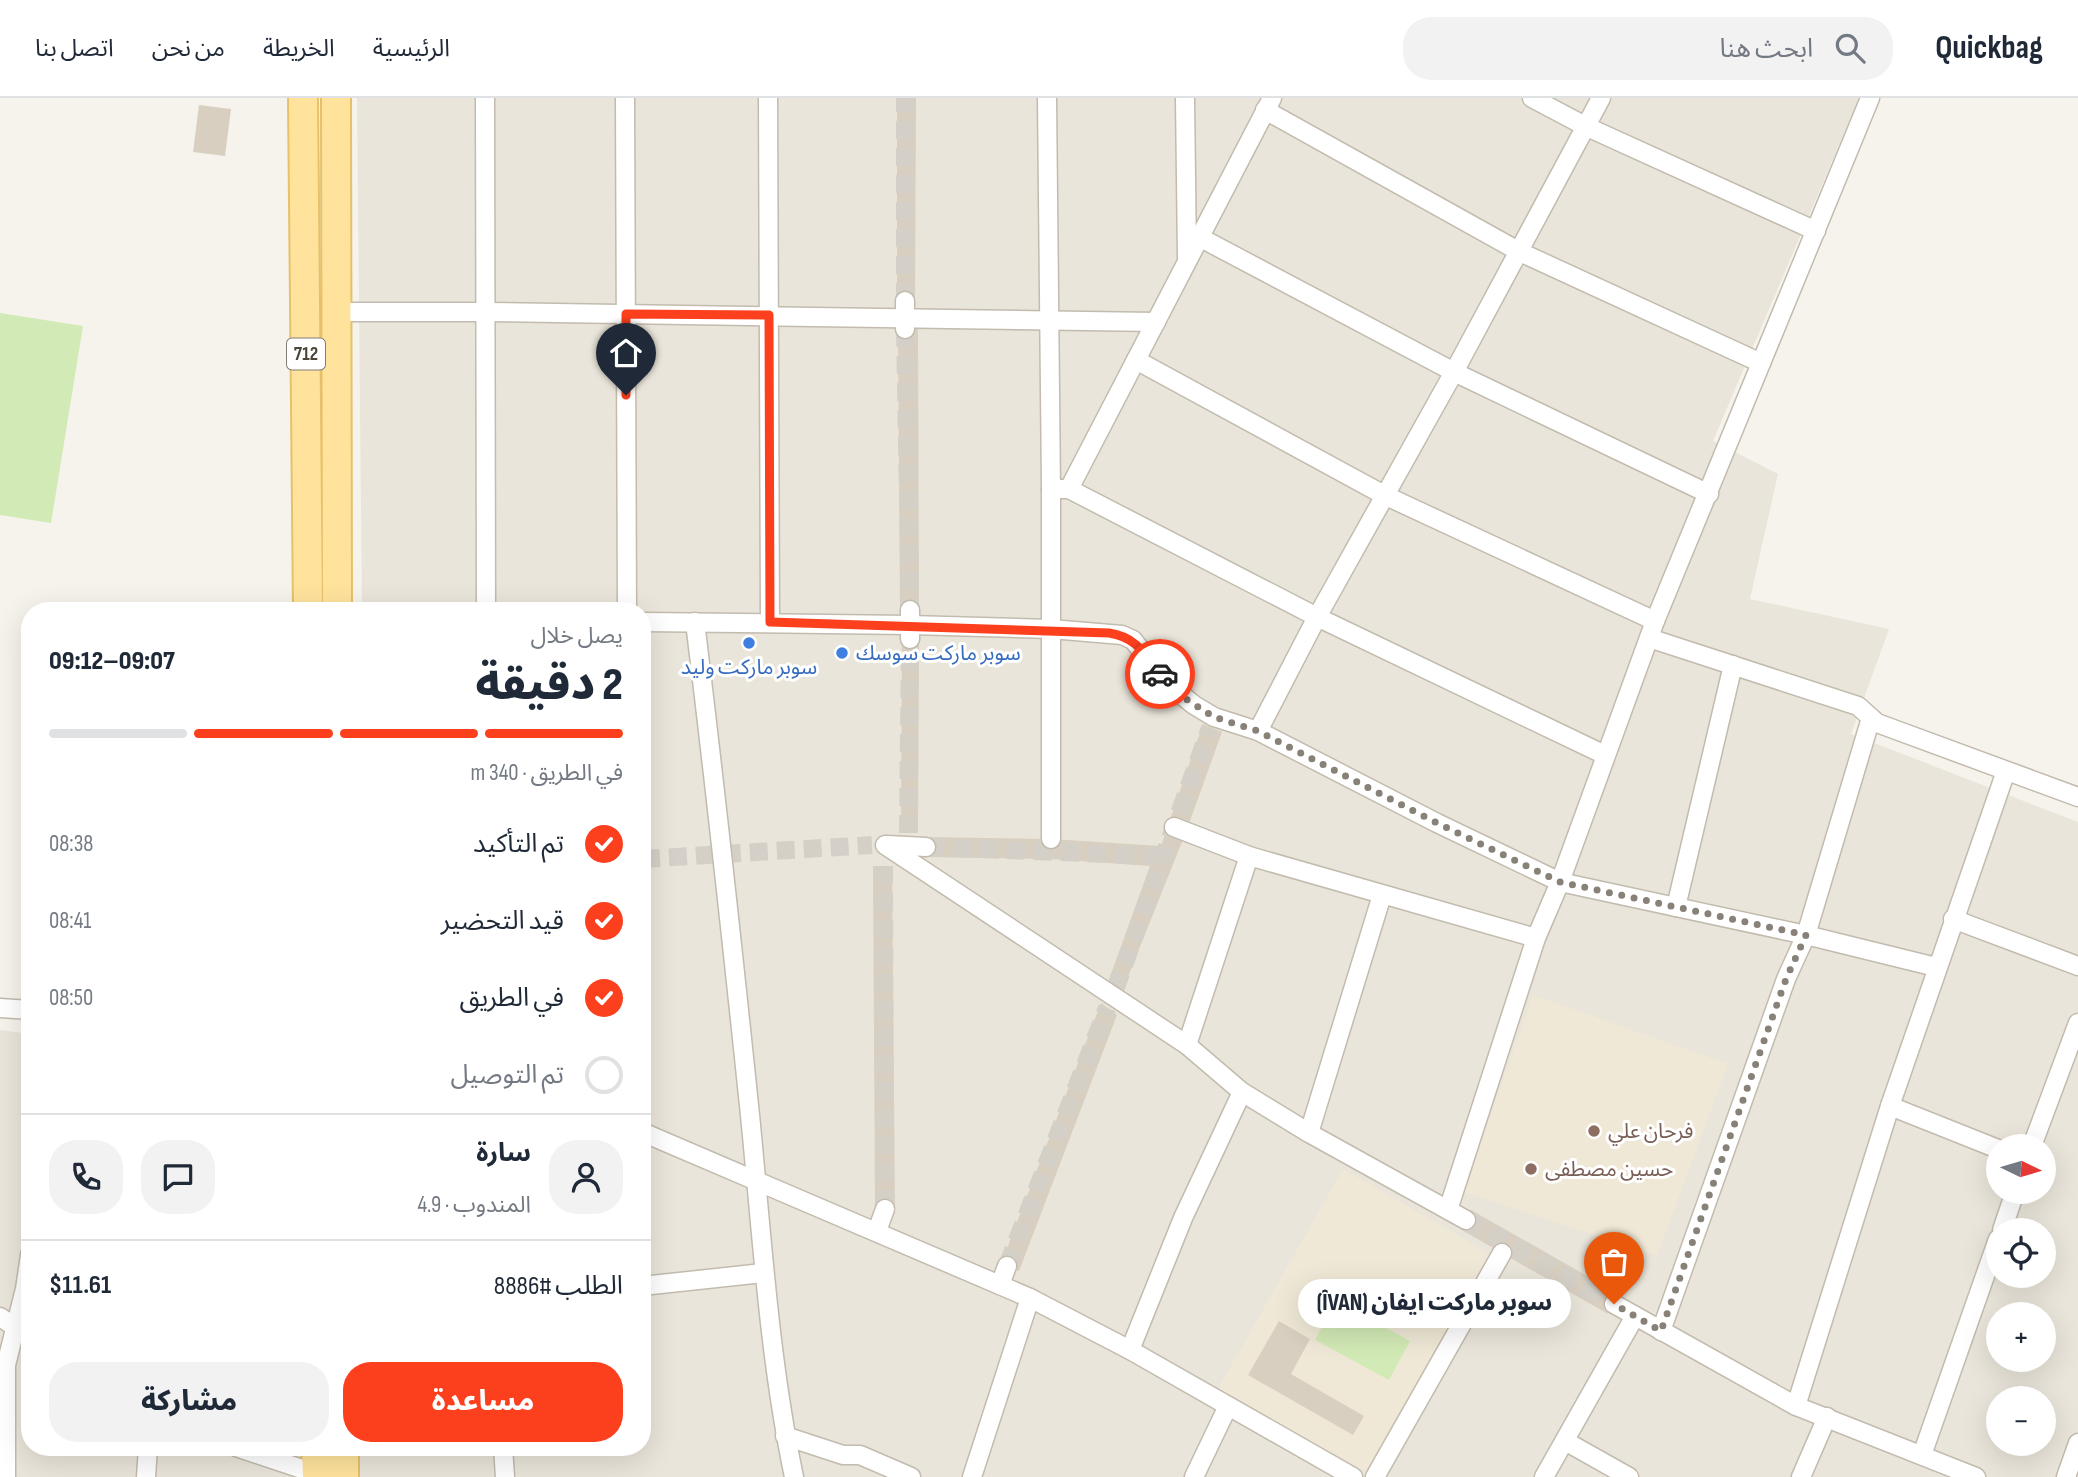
<!DOCTYPE html>
<html lang="ar">
<head>
<meta charset="utf-8">
<style>
  body { margin:0; font-family:"Sofia Sans Condensed","Noto Sans Arabic",sans-serif; background:#f2f2f3; color:#1f2937; direction:rtl; height:100vh; display:flex; flex-direction:column; font-size:26px; white-space:nowrap }
  * { box-sizing:border-box; margin:0 }
  p { font-size:23px; color:#747a83 }
  .icon { flex:none; width:38px; height:38px; fill:none; stroke:currentColor; stroke-width:2; stroke-linecap:round; stroke-linejoin:round }
  .map { position:relative; flex:1; overflow:hidden; direction:ltr }
  .panel { position:absolute; left:21px; top:504px; width:630px; height:854px; display:flex; flex-direction:column; background:#fff; border-radius:28px; box-shadow:0 7px 28px #0002; direction:rtl }
  .panel>* { flex:none }
  .needle { width:46px; rotate:95deg }
  .fabs { position:absolute; left:1986px; top:1036px; display:grid; gap:14px }
  .fabs a { display:grid; place-items:center; width:70px; height:70px; border-radius:50%; background:#fff; box-shadow:0 7px 28px #0002; font-size:35px }
  .pin { position:absolute; display:grid; place-items:center; width:60px; height:60px; color:#fff; margin:-72px -30px; border-radius:50% 50% 50% 0; rotate:-45deg; box-shadow:0 0 7px #0007 }
  .pin .icon { rotate:45deg }
  .courier { position:absolute; display:grid; place-items:center; width:70px; height:70px; margin:-35px; border:5px solid #fc3f1d; border-radius:50%; background:#fff; color:#222; box-shadow:0 2px 9px #0007 }
  .bubble { position:absolute; height:49px; border-radius:24px; background:#fff; box-shadow:0 7px 28px #0002; font-size:23px; font-weight:800; line-height:49px; text-align:center; direction:rtl }
  .head em { font-style:normal; font-weight:800 }
  .head div { display:flex; flex-direction:column-reverse }
  .head { display:flex; align-items:center; justify-content:space-between; height:119px; padding:0 28px }
  h1 { font-size:46px; font-weight:800; line-height:52px }
  .bar { display:grid; grid-template-columns:repeat(4,1fr); gap:10px 7px; align-content:center; height:84px; padding:0 28px }
  .bar i { height:9px; border-radius:5px; background:#e0e1e3 }
  .bar .current { background:#fc3f1d }
  .bar p { grid-column:span 4 }
  .line { display:flex; align-items:center; gap:18px; padding:0 28px; border-top:2px solid #e0e1e3 }
  .line div { flex:1 }
  .round { display:grid; place-items:center; flex:none; width:74px; height:74px; border-radius:28px; background:#f2f2f3 }
  ol { padding:0 28px; list-style:none }
  li { display:flex; align-items:center; gap:21px; height:77px }
  li p { margin-inline-start:auto }
  li .icon { padding:7px; border-radius:50%; background:#fc3f1d; color:#fff; stroke-width:4 }
  li:last-child { color:#747a83 }
  li i { width:38px; height:38px; border:4px solid #e0e1e3; border-radius:50% }
  .primary-button { display:flex; gap:14px; margin-top:auto; padding:14px 28px }
  .primary-button a { flex:1; height:80px; border-radius:28px; background:#fc3f1d; color:#fff; font-size:28px; font-weight:800; line-height:80px; text-align:center }
  .primary-button a+a { background:#f2f2f3; color:#1f2937 }
  header { display:flex; align-items:center; gap:42px; box-sizing:border-box; height:98px; padding:0 35px; background:#fff; border-bottom:2px solid #e0e1e3 }
  header strong { font-size:33px }
  nav { display:flex; gap:38px; margin-inline-start:auto; font-size:24px }
  .search { width:490px; height:63px; background:#f2f2f3; display:flex; align-items:center; gap:18px; box-sizing:border-box; padding:0 24px; border-radius:28px; color:#747a83; font-size:26px }
  .map>svg:first-child { display:block }
  .residential { fill:#eae5da; fill-rule:evenodd }
  .education { fill:#efe8d6 }
  .green { fill:#d2eab5 }
  .building { fill:#d8cfc1 }
  .lines { fill:none; stroke-linecap:round; stroke-linejoin:round }
  .street-tunnel { stroke:#d4d0c8; stroke-width:18; stroke-dasharray:18 9; stroke-linecap:butt }
  .street-casing { stroke:#c2bbae; stroke-width:21 }
  .primary-casing { stroke:#e6c16a; stroke-width:32 }
  .street { stroke:#fff; stroke-width:18 }
  .primary { stroke:#ffe39c; stroke-width:28 }
  .done { stroke:#878178; stroke-width:7; stroke-dasharray:0 12.6 }
  .route { stroke:#fc3f1d; stroke-width:9 }
  .shop-dot { fill:#3f7fe0; stroke:#fff; stroke-width:2.5 }
  .education-dot { fill:#8d6e63; stroke:#fff; stroke-width:2.5 }
  .labels { text-anchor:middle; dominant-baseline:central; stroke-width:6; stroke-linejoin:round; paint-order:stroke }
  .shield { fill:#fff; stroke:#817c74; stroke-width:2 }
  .shield-label { font-size:19px; font-weight:bold; fill:#4b4439 }
  .shop-label { font-size:21px; fill:#366cbe; stroke:#fff; text-anchor:start }
  .education-label { font-size:21px; fill:#785e54; stroke:#fff; text-anchor:start }
</style>
</head>
<body>
<header>
<strong>Quickbag</strong>
<div class="search"><svg class="icon" aria-label="search" viewBox="0 0 24 24"><circle cx="10" cy="10" r="6"/><path d="M15 15l6 6"/></svg>ابحث هنا</div>
<nav><a>الرئيسية</a><a>الخريطة</a><a>من نحن</a><a>اتصل بنا</a></nav>
</header>
<div class="map">
<svg width="2078" height="1379" viewBox="0 0 2078 1379">
  <rect width="100%" height="100%" fill="#f6f3ec"/>
  <!-- residential -->
  <path class="residential" d="M357,0H1859L1713,343L1778,376L1750,501L1889,531L1851,636L2078,724V1379H0V932L30,936V1349H642V513H362ZM1998,1048H2044V1094H1998ZM1998,1132H2044V1178H1998ZM1998,1216H2044V1262H1998ZM1998,1300H2044V1346H1998Z"/>
  <!-- education -->
  <g class="education">
    <polygon points="1533,897 1728,966 1657,1158 1464,1094"/>
    <polygon points="1343,1071 1490,1156 1367,1374 1218,1291"/>
  </g>
  <!-- green -->
  <g class="green">
    <polygon points="0,215 83,228 51,425 0,417"/>
    <polygon points="1337,1203 1410,1243 1389,1282 1315,1242"/>
  </g>
  <!-- building -->
  <g class="building">
    <polygon points="897,0 916,0 915,203 897,203"/>
    <polygon points="199,7 231,11 225,58 193,54"/>
    <polygon points="898,231 918,231 919,512 900,512"/>
    <polygon points="902,541 919,541 918,735 901,735"/>
    <polygon points="1203,626 1222,634 1186,734 1121,896 1107,887 1150,768 1051,761 925,759 927,739 1051,741 1161,748"/>
    <polygon points="873,768 892,768 895,1111 875,1111"/>
    <polygon points="1101,905 1117,917 1019,1173 1001,1166"/>
    <polygon points="1471,1112 1619,1196 1608,1216 1460,1131"/>
    <polygon points="1279,1223 1310,1241 1291,1276 1364,1318 1353,1337 1248,1277"/>
  </g>
  <g class="lines">
    <!-- street-tunnel -->
    <g class="street-tunnel">
      <polyline points="905,203 905,0"/>
      <polyline points="905,231 910,512"/>
      <polyline points="908,735 910,541"/>
      <polyline points="926,749 1163,758"/>
      <polyline points="642,761 872,747"/>
      <polyline points="884,768 885,1111"/>
      <polyline points="1115,892 1210,630"/>
      <polyline points="1466,1122 1614,1206"/>
      <polyline points="1007,1168 1107,910"/>
    </g>
    <defs>
      <g id="street">
        <polyline points="485,0 486,513"/>
        <polyline points="625,0 627,513"/>
        <polyline points="768,0 770,524"/>
        <polyline points="1047,0 1051,391 1051,741"/>
        <polyline points="1185,0 1187,160"/>
        <polyline points="1532,0 1585,28 1816,133"/>
        <polyline points="1265,12 1520,154 1761,265"/>
        <polyline points="1199,139 1454,274 1709,396"/>
        <polyline points="905,203 905,231"/>
        <polyline points="336,214 485,214 1156,224"/>
        <polyline points="1136,262 1384,397 1655,523"/>
        <polyline points="1051,391 1069,391 1317,519 1605,657"/>
        <polyline points="1069,391 1272,0"/>
        <polyline points="910,512 910,541"/>
        <polyline points="642,524 910,527 1051,531 1122,537 1133,542 1168,586 1194,607 1214,619 1258,633 1437,725 1560,784 1806,837 1936,869"/>
        <path d="M695,524C715,688 733,853 750,1017C762,1138 769,1260 794,1379"/>
        <polyline points="1649,540 1858,608 1877,625 2078,699"/>
        <polyline points="1258,633 1317,519 1454,274 1601,0"/>
        <polyline points="1174,729 1249,758 1536,840"/>
        <polyline points="885,747 1187,947 1242,994 1309,1035 1466,1122"/>
        <polyline points="887,747 926,749"/>
        <polyline points="1676,809 1733,567"/>
        <polyline points="1953,821 2078,868"/>
        <polyline points="0,910 30,912"/>
        <polyline points="1187,947 1249,758"/>
        <polyline points="1890,1008 1998,1051"/>
        <polyline points="642,1034 1030,1200 1130,1252 1353,1379"/>
        <polyline points="1309,1035 1382,797"/>
        <polyline points="2032,1048 2078,925"/>
        <polyline points="1448,1112 1536,840 1560,784 1655,523 1870,0"/>
        <polyline points="2002,1132 2015,1094"/>
        <polyline points="877,1133 885,1111"/>
        <polyline points="1000,1187 1007,1168"/>
        <polyline points="642,1188 763,1175"/>
        <polyline points="1614,1206 1796,1308 1976,1379"/>
        <polyline points="0,1219 30,1239"/>
        <polyline points="1661,1233 1786,881 1806,837 1871,620"/>
        <polyline points="1130,1252 1183,1120 1242,994"/>
        <polyline points="1796,1308 1890,1008 2006,673"/>
        <polyline points="785,1338 843,1357 860,1357 911,1379"/>
        <polyline points="1565,1343 1629,1379"/>
        <polyline points="236,1349 317,1376"/>
        <polyline points="503,1349 505,1379"/>
        <polyline points="1922,1357 1998,1141"/>
        <polyline points="6,1379 6,1267 25,1191 30,1157"/>
        <polyline points="146,1379 148,1349"/>
        <polyline points="972,1379 1030,1200"/>
        <polyline points="1194,1379 1228,1308"/>
        <polyline points="1375,1379 1502,1155"/>
        <polyline points="1544,1379 1635,1218"/>
        <polyline points="1801,1379 1827,1319"/>
        <polyline points="2066,1379 2078,1345"/>
      </g>
      <g id="primary">
        <polyline points="303,0 308,513"/>
        <polyline points="336,0 337,513"/>
        <polyline points="316,1349 317,1379"/>
        <polyline points="344,1349 344,1379"/>
      </g>
    </defs>
    <!-- street casing -->
    <use href="#street" class="street-casing"/>
    <!-- primary casing -->
    <use href="#primary" class="primary-casing"/>
    <!-- street -->
    <use href="#street" class="street"/>
    <!-- primary -->
    <use href="#primary" class="primary"/>
  </g>
  <g class="lines">
    <!-- done -->
    <polyline class="done" points="1160,576 1178,596 1214,619 1258,633 1437,725 1560,784 1806,837 1786,881 1661,1233 1614,1206"/>
    <!-- route -->
    <path class="route" d="M626,297V216L769,217L770,524L1109,535C1136,539 1144,555 1160,576"/>
  </g>
  <!-- markers -->
  <g class="shop-dot">
    <circle cx="749" cy="545" r="7"/>
    <circle cx="842" cy="555" r="7"/>
  </g>
  <g class="education-dot">
    <circle cx="1594" cy="1033" r="7"/>
    <circle cx="1531" cy="1071" r="7"/>
  </g>
  <g class="labels">
    <!-- shield labels -->
    <rect class="shield" x="287" y="240.5" width="38" height="31" rx="5"/>
    <g class="shield-label">
      <text x="306" y="256">712</text>
    </g>
    <!-- shop labels -->
    <g class="shop-label">
      <text x="856" y="555">سوبر ماركت سوسك</text>
      <text x="749" y="569" text-anchor="middle">سوبر ماركت وليد</text>
    </g>
    <!-- education labels -->
    <g class="education-label">
      <text x="1608" y="1033">فرحان علي</text>
      <text x="1545" y="1071">حسين مصطفى</text>
    </g>
  </g>
</svg>
<div class="fabs">
<a><svg class="needle" viewBox="-14 -14 28 28"><path d="M0-13l5 13h-10z" fill="#e53935"/><path d="M0 13l5-13h-10z" fill="#747a83"/></svg></a>
<a><svg class="icon" aria-label="locate" viewBox="0 0 24 24"><circle cx="12" cy="12" r="6"/><path d="M12 2v4M12 18v4M2 12h4M18 12h4"/></svg></a>
<a>+</a>
<a>−</a>
</div>
<div class="pin" style="left:1614px;top:1206px;background:#ea580c"><svg class="icon" aria-label="bag" viewBox="0 0 24 24"><path d="M5 8h14l-1 12H6zM9 8a3 3 0 0 1 6 0"/></svg></div>
<div class="pin" style="left:626px;top:297px;background:#1f2937"><svg class="icon" aria-label="home" viewBox="0 0 24 24"><path d="M3 11l9-7 9 7M6 9v11h12V9"/></svg></div>
<div class="courier" style="left:1160px;top:576px"><svg class="icon" aria-label="car" viewBox="0 0 24 24"><path d="M5 17H2v-5l4-1 3-4h7l3 4 3 1v5h-3M9 17h6M6 11h13"/><circle cx="7" cy="17" r="2"/><circle cx="17" cy="17" r="2"/></svg></div>
<div class="bubble" style="left:1298px;top:1181px;width:273px">سوبر ماركت ايفان (ÎVAN)</div>
<section class="panel">
<div class="head"><div><h1>2 دقيقة</h1><p>يصل خلال</p></div><em>09:07–09:12</em></div>
<div class="bar"><i class="current"></i><i class="current"></i><i class="current"></i><i></i><p>في الطريق · 340 m</p></div>
<ol>
<li><svg class="icon" aria-label="check" viewBox="0 0 24 24"><path d="M5 12l5 5 9-10"/></svg>تم التأكيد<p>08:38</p></li>
<li><svg class="icon" aria-label="check" viewBox="0 0 24 24"><path d="M5 12l5 5 9-10"/></svg>قيد التحضير<p>08:41</p></li>
<li><svg class="icon" aria-label="check" viewBox="0 0 24 24"><path d="M5 12l5 5 9-10"/></svg>في الطريق<p>08:50</p></li>
<li><i></i>تم التوصيل</li>
</ol>
<div class="line" style="height:126px"><a class="round"><svg class="icon" aria-label="person" viewBox="0 0 24 24"><circle cx="12" cy="8" r="4"/><path d="M4 21q1-7 8-7t8 7"/></svg></a><div><b>سارة</b><p>المندوب · 4.9</p></div><a class="round"><svg class="icon" aria-label="chat" viewBox="0 0 24 24"><path d="M4 5h16v11H9l-5 4z"/></svg></a><a class="round"><svg class="icon" aria-label="phone" viewBox="0 0 24 24"><path d="M5 4h4l2 5-3 2q2 4 5 5l2-3 5 2v4C11 20 4 13 5 4z"/></svg></a></div>
<div class="line" style="height:91px"><div>الطلب #8886</div><b>$11.61</b></div>
<div class="primary-button"><a>مساعدة</a><a>مشاركة</a></div>
</section>
</div>
</body>
</html>
